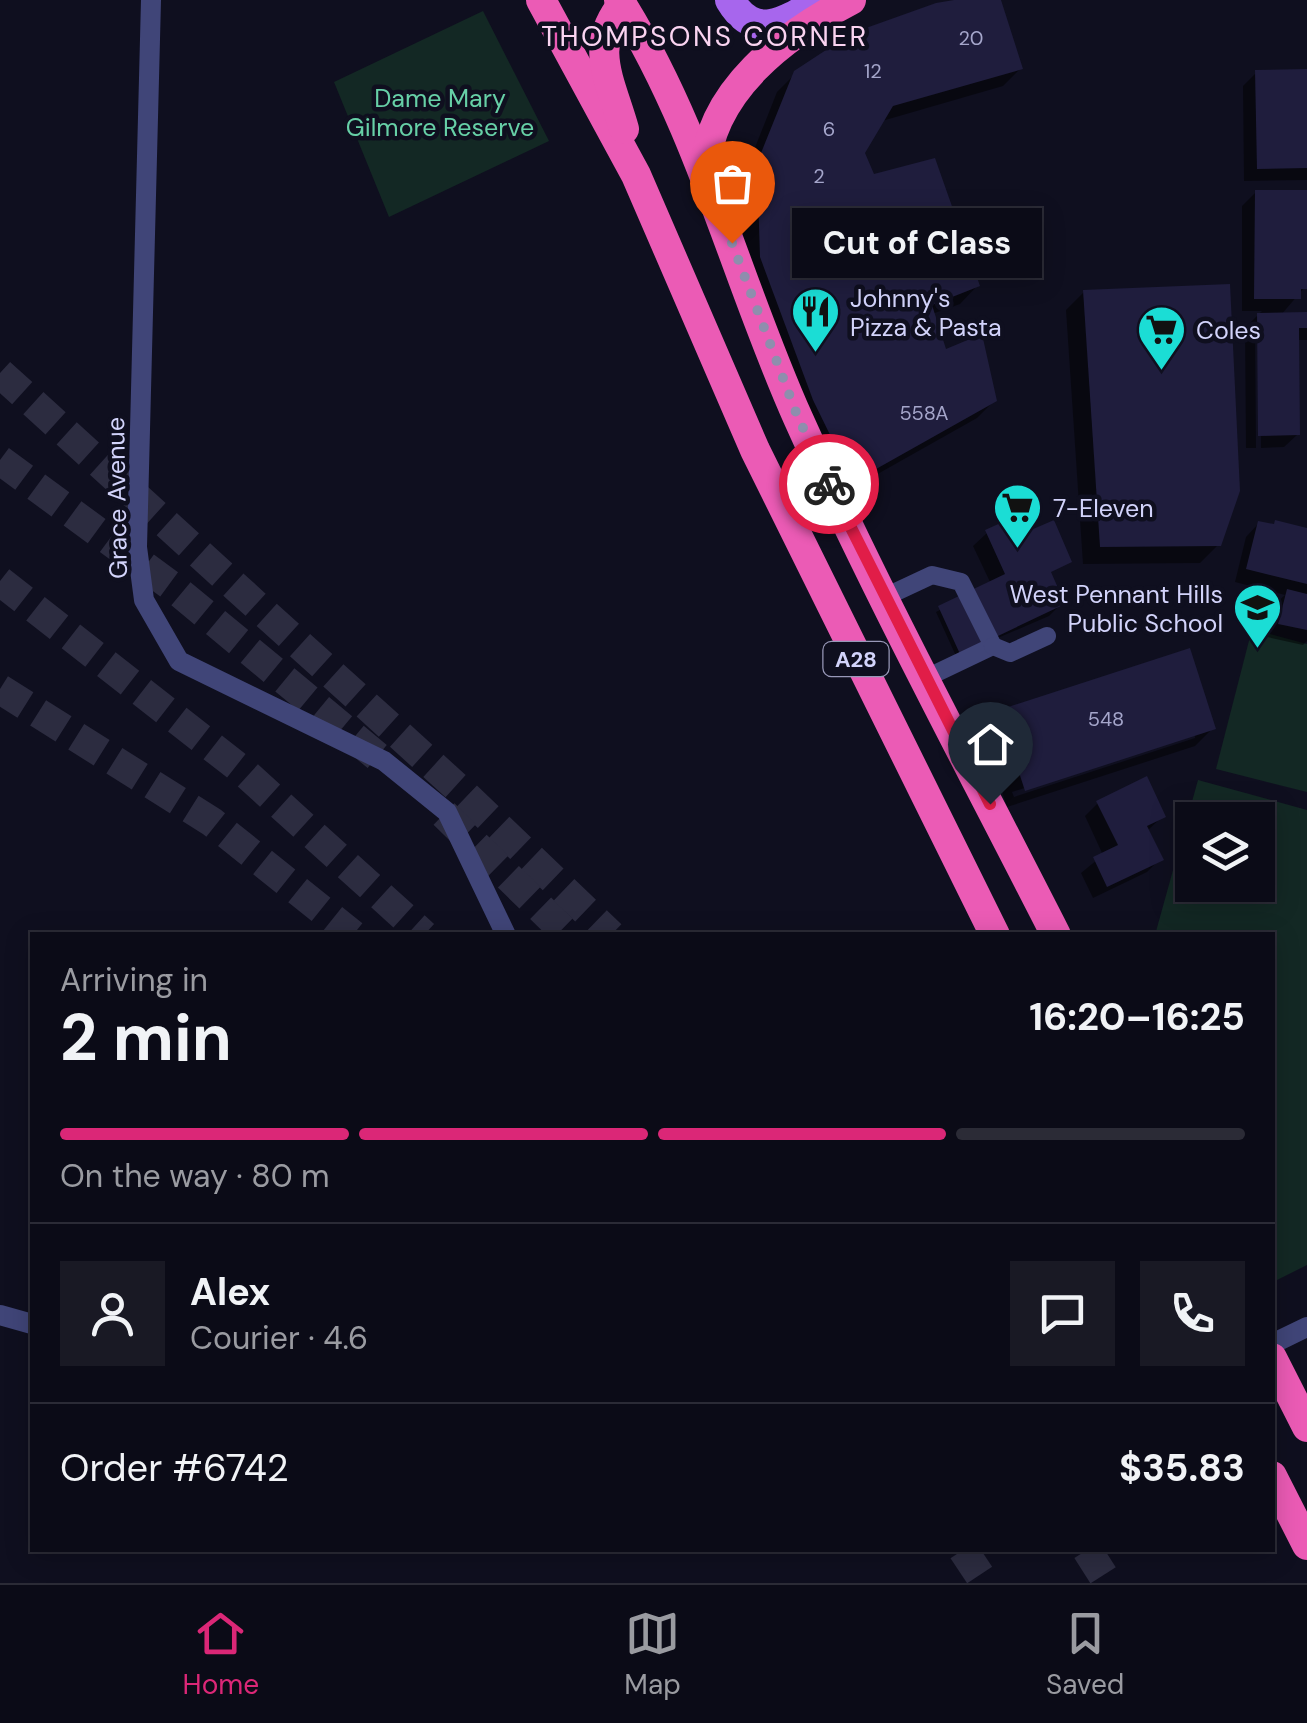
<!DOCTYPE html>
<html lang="en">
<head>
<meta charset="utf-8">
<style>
  body { margin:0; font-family:"DM Sans",sans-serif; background:#191924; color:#f1f3f6; height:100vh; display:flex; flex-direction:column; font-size:38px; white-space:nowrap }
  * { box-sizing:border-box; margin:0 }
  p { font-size:32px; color:#9a9ba1 }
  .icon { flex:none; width:55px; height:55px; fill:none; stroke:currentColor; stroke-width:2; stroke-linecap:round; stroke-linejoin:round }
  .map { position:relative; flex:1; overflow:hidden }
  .details { position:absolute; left:30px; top:932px; width:1245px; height:620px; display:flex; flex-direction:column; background:#0b0b17; border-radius:0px; box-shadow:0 5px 25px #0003,0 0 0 2px #2b2b36 }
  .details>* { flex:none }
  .tools { position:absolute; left:1175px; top:802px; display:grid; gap:20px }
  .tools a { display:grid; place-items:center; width:100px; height:100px; border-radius:0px; background:#0b0b17; box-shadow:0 5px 25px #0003,0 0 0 2px #2b2b36; font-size:50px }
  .pin { position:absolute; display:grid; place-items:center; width:85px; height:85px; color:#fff; margin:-102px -42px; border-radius:50% 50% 50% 0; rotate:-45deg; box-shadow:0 0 10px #0007 }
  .pin .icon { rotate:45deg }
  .courier { position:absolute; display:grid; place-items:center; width:100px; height:100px; margin:-50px; border:8px solid #e11d48; border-radius:50%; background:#fff; color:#222; box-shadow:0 2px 12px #0007 }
  .bubble { position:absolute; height:70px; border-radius:0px; background:#0b0b17; box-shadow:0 5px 25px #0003,0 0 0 2px #2b2b36; font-size:32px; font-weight:700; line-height:70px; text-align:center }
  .summary em { font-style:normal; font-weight:700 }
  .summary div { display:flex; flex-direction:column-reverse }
  .summary { display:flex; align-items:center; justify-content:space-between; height:170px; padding:0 30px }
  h1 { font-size:65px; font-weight:700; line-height:75px }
  .bar { display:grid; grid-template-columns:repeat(4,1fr); gap:15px 10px; align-content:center; height:120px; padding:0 30px }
  .bar i { height:12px; border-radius:8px; background:#2b2b36 }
  .bar .selected { background:#db2777 }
  .bar p { grid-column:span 4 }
  .line { display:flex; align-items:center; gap:25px; padding:0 30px; border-top:2px solid #2b2b36 }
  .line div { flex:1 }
  .round { display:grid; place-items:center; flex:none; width:105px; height:105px; border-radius:0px; background:#191924 }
  .menu { display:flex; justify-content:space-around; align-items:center; height:140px; border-top:2px solid #2b2b36; background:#0b0b17; font-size:28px; color:#9a9ba1 }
  .menu a { display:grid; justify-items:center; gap:5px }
  .menu .selected { color:#db2777 }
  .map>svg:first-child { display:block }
  .green { fill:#132824; fill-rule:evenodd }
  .shadow { fill:#0007; fill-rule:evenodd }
  .building { fill:#1f1d3d }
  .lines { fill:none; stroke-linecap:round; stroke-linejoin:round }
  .highway-tunnel { stroke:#2c2c40; stroke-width:30; stroke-dasharray:30 15; stroke-linecap:butt }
  .lane { stroke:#404578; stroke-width:18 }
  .street { stroke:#404578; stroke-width:20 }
  .primary { stroke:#a766ed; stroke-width:30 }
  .highway { stroke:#eb5bb5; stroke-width:30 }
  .done { stroke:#8e8ead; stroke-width:10; stroke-dasharray:0 18 }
  .route { stroke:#e11d48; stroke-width:12 }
  .labels { text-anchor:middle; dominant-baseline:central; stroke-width:9; stroke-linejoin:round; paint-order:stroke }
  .number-label { font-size:20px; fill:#a5a6cb }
  .shield { fill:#0f0f1f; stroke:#9898b8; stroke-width:2.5 }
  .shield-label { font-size:22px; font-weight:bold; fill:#d2d3fa }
  .park-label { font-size:25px; fill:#67d0a7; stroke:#0f0f1f }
  .poi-label { font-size:25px; fill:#d2d3fa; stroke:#0f0f1f; text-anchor:start }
  .street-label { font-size:25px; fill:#d2d3fa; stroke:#0f0f1f }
  .neighbourhood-label { font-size:28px; letter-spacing:2.5px; fill:#fad4f1; stroke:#0f0f1f }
</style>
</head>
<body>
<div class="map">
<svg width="1307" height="1583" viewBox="0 0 1307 1583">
  <rect width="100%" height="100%" fill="#0f0f1f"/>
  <!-- green -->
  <g class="green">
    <polygon points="483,11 549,141 389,217 334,82"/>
    <polygon points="1252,629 1307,644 1307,792 1216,769"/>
    <path d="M1198,780L1307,810V1265L1277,1280L1272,1270V935H1155ZM1258,820V885H1192V820Z"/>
  </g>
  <!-- shadow -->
  <g class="shadow">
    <polygon points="968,0 998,0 1020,69 1003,86 882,121 862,153 873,177 977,286 960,304 932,314 945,353 995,400 977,418 835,498 744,276 741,183 777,92 796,73"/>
    <polygon points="1307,72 1307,180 1244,181 1243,86 1256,73"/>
    <polygon points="1256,192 1304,288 1281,315 1307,315 1307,340 1297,340 1298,434 1284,447 1261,448 1260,325 1255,325 1256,448 1246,448 1245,328 1262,311 1242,311 1242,206"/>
    <polygon points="1084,292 1218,545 1200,563 1083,564 1066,310"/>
    <polygon points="1276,522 1307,530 1307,641 1303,645 1267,637 1274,605 1285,595 1235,582 1246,537 1259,523 1272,526"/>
    <polygon points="987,533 1048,571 1062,603 1049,616 956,656 936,612 991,584 973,546"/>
    <path d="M1000,713L1213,728L1195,746L1007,807L983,730ZM1195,733V738L1014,797L1012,792Z"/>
    <polygon points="1098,803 1163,816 1147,831 1160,859 1147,872 1093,898 1081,873 1103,855 1085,816"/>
  </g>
  <!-- building -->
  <g class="building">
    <polygon points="954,0 1001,0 1023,69 893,106 865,153 874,174 935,158 980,286 932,305 946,349 982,334 997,401 853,482 813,400 760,257 757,163 794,71 852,33 936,3"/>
    <polygon points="1307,69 1307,168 1257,169 1255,70"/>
    <polygon points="1255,190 1307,190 1307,289 1301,289 1301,299 1254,299"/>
    <polygon points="1230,284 1240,491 1221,546 1100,547 1083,290"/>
    <polygon points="1307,312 1307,328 1299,328 1300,435 1258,436 1257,313"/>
    <polygon points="1023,513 1031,530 1054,520 1072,562 1051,572 1065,604 960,654 938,606 1005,574 985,530"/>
    <polygon points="1275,520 1307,528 1307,584 1246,569 1258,521 1274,524"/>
    <polygon points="1287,589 1307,594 1307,630 1278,624"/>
    <polygon points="1190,648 1216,729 1025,791 999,710"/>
    <polygon points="1147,776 1166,817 1147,826 1164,860 1107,887 1093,857 1118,845 1096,801"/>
  </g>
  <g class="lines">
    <!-- highway-tunnel -->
    <g class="highway-tunnel">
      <polyline points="0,373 461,791 611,935"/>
      <polyline points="0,460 174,588 379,758"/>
      <polyline points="0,581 243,771 424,935"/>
      <polyline points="0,689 212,822 353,935"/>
      <polyline points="444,814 568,935"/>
      <polyline points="963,1550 985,1583"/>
      <polyline points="1087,1550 1108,1583"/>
    </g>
    <!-- lane -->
    <g class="lane">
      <polyline points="885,597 932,575 961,582 993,646 926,678"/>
      <polyline points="993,646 1010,653 1047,636"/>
    </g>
    <!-- street -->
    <g class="street">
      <polyline points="151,0 137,547 144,600 179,661 384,761 447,812 506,935"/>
      <polyline points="0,1315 32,1324"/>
      <polyline points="1272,1344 1307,1327"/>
    </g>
    <!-- primary -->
    <path class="primary" d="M730,0C756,44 789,19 820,0"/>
    <!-- highway -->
    <g class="highway">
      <polyline points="541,0 636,175 755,450 995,935"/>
      <path d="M619,0C701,130 736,280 798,418C877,594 969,764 1056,935"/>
      <path d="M622,5C588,47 611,82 624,129"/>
      <path d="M705,172C708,91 786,34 851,0"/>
      <polyline points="1272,1358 1307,1427"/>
      <polyline points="1272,1476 1307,1545"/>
    </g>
  </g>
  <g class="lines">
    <!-- done -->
    <polyline class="done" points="732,243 797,415 829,484"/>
    <!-- route -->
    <polyline class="route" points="829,484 990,804"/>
  </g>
  <!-- icons -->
  <defs>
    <symbol id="restaurant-pin" viewBox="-11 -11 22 30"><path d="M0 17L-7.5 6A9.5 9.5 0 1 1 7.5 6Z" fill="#1bddd5" stroke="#0f0f1f"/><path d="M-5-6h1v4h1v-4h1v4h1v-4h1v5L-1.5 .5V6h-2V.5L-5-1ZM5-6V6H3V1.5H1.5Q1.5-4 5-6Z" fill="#111"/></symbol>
    <symbol id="supermarket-pin" viewBox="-11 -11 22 30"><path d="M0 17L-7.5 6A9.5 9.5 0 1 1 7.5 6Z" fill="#1bddd5" stroke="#0f0f1f"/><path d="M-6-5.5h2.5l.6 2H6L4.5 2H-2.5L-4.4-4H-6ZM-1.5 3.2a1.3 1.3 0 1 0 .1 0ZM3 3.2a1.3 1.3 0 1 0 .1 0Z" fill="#111"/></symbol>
    <symbol id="school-pin" viewBox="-11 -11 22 30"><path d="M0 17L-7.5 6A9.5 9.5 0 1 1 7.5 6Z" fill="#1bddd5" stroke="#0f0f1f"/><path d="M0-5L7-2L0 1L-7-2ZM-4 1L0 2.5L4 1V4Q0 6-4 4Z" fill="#111"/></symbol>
  </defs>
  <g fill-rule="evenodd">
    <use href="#restaurant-pin" x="788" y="284" width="55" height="75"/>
    <use href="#supermarket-pin" x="1134" y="302" width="55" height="75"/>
    <use href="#supermarket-pin" x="990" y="480" width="55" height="75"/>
    <use href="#school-pin" x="1230" y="580" width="55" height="75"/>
  </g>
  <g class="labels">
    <!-- number labels -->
    <g class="number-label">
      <text x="971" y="38">20</text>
      <text x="873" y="71">12</text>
      <text x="829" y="129">6</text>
      <text x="819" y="176">2</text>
      <text x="924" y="413">558A</text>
      <text x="1106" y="719">548</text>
    </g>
    <!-- shield labels -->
    <rect class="shield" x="823.5" y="642" width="65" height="34" rx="8"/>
    <g class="shield-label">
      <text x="856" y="659">A28</text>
    </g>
    <!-- park labels -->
    <g class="park-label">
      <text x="440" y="98">Dame Mary<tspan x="440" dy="29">Gilmore Reserve</tspan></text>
    </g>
    <!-- poi labels -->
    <g class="poi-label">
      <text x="850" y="298">Johnny's<tspan x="850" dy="29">Pizza &amp; Pasta</tspan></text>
      <text x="1196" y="330">Coles</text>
      <text x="1053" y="508">7-Eleven</text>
      <text x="1223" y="594" text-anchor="end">West Pennant Hills<tspan x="1223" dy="29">Public School</tspan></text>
    </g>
    <!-- street labels -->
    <g class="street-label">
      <text transform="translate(117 498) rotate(-91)">Grace Avenue</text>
    </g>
    <!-- neighbourhood labels -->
    <g class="neighbourhood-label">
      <text x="705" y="36">THOMPSONS CORNER</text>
    </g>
  </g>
</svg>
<div class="tools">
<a><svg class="icon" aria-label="layers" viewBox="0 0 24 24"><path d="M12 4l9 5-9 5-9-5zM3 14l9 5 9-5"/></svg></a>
</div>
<div class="pin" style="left:732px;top:243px;background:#ea580c"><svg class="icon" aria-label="bag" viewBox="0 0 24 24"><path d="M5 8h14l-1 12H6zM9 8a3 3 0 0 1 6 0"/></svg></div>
<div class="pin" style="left:990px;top:804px;background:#1f2937"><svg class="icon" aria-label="home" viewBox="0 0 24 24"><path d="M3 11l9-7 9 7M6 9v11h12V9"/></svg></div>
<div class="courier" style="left:829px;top:484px"><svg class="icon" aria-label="bike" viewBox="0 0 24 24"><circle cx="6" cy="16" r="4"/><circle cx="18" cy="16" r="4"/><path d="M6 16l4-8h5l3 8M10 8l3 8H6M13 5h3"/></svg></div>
<div class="bubble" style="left:792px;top:208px;width:250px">Cut of Class</div>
<section class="details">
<div class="summary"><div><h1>2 min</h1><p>Arriving in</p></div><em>16:20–16:25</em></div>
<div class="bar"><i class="selected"></i><i class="selected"></i><i class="selected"></i><i></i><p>On the way · 80 m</p></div>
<div class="line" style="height:180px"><a class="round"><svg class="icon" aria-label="person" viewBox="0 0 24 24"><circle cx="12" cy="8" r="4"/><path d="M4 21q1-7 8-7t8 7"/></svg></a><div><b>Alex</b><p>Courier · 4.6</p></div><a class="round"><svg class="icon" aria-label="chat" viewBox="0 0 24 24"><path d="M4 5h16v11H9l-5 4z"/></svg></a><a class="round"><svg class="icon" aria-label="phone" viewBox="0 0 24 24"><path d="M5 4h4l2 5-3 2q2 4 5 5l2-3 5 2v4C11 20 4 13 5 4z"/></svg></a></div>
<div class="line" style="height:130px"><div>Order #6742</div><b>$35.83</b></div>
</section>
</div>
<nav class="menu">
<a class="selected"><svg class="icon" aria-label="home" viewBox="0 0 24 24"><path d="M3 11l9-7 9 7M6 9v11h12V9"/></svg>Home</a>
<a><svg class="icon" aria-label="map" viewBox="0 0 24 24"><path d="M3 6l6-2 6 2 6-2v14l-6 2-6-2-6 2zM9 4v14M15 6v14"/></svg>Map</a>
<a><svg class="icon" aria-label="saved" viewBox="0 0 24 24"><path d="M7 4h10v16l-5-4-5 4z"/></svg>Saved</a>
</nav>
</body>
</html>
